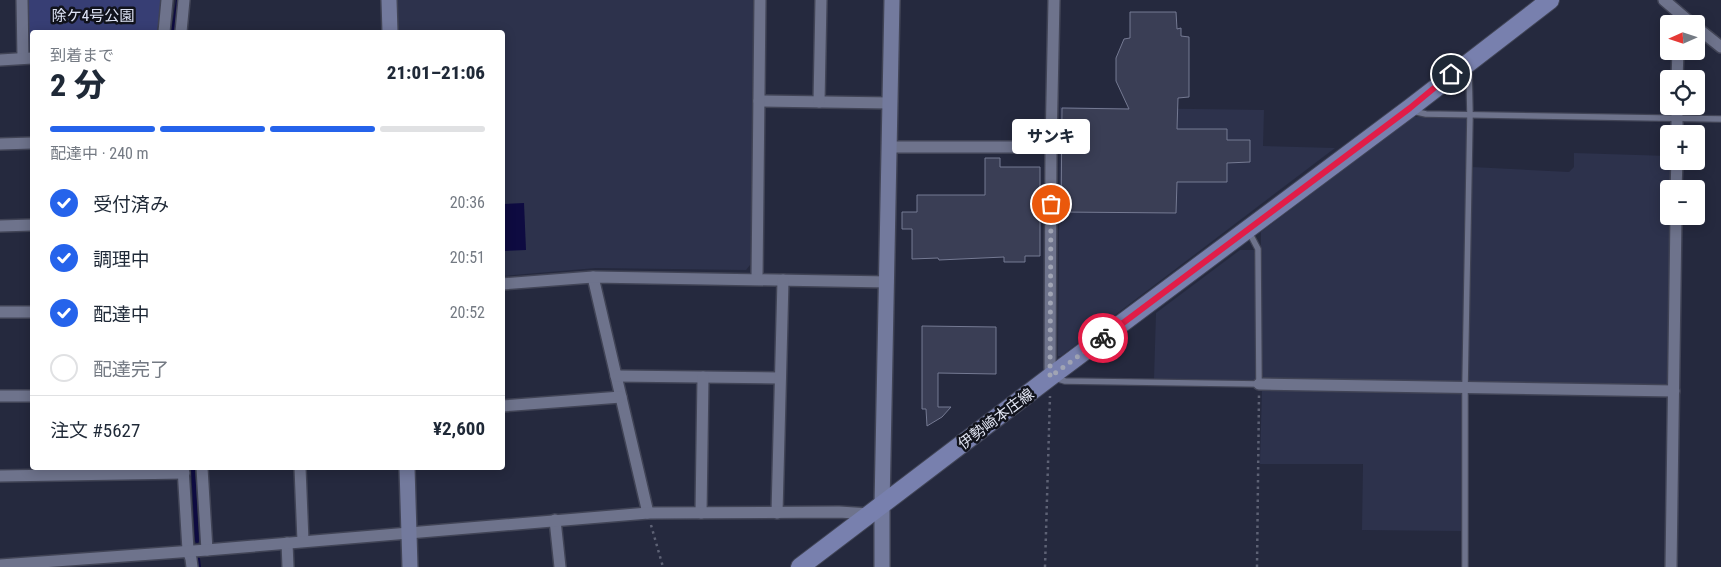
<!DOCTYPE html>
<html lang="ja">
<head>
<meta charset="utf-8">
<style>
  body { margin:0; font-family:"Roboto Condensed","Noto Sans JP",sans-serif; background:#f2f2f3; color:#1f2937; height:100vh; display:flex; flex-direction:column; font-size:19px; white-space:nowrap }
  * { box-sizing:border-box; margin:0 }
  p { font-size:16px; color:#747a83 }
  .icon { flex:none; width:28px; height:28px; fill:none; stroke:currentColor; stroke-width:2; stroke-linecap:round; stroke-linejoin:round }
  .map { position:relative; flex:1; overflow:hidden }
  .panel { position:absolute; left:30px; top:30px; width:475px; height:440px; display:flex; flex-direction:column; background:#fff; border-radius:5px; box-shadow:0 2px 12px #0003 }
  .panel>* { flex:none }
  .needle { width:32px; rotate:267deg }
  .fabs { position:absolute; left:1660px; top:15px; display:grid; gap:10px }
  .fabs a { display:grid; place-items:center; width:45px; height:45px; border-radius:5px; background:#fff; box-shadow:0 2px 12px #0003; font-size:25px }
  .pin { position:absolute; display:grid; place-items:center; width:42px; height:42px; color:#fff; margin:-21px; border:2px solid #fff; border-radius:50%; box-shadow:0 1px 5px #0007 }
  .courier { position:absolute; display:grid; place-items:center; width:50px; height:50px; margin:-25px; border:4px solid #e11d48; border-radius:50%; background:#fff; color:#222; box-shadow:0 1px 6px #0007 }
  .bubble { position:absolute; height:35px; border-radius:5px; background:#fff; box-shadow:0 2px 12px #0003; font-size:16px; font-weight:800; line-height:35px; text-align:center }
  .headline em { font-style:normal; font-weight:800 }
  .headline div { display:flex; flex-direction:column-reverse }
  .headline { display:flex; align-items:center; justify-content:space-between; height:85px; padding:0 20px }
  h1 { font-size:32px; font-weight:800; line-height:38px }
  .bar { display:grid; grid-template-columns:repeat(4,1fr); gap:8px 5px; align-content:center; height:60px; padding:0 20px }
  .bar i { height:6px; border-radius:4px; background:#e0e1e3 }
  .bar .on { background:#2563eb }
  .bar p { grid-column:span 4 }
  .line { display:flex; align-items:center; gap:12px; padding:0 20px; border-top:1px solid #e0e1e3 }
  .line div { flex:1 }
  ol { padding:0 20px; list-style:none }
  li { display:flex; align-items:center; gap:15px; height:55px }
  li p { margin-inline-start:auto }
  li .icon { padding:5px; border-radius:50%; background:#2563eb; color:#fff; stroke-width:4 }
  li:last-child { color:#747a83 }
  li i { width:28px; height:28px; border:2px solid #e0e1e3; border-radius:50% }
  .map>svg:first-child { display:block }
  .built { fill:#2d324c }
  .green { fill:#373e74 }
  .water { fill:#0e0b41 }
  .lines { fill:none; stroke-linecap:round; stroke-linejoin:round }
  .stream { stroke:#0e0b41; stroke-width:4 }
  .building { fill:#3a3e55; stroke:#757a93 }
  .lane-casing { stroke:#414456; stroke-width:8 }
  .street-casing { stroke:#414456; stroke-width:14 }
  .secondary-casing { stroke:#414456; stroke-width:18 }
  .primary-casing { stroke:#414456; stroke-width:20 }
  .path { stroke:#5e6275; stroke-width:2.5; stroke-dasharray:2.5 4; stroke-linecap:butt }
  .lane { stroke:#6e738c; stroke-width:5.5 }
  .street { stroke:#6e738c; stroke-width:11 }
  .secondary { stroke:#737a9d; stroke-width:15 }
  .primary { stroke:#7880ae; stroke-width:18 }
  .done { stroke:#a0a4b4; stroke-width:5; stroke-dasharray:0 9 }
  .route { stroke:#e11d48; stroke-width:6 }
  .labels { text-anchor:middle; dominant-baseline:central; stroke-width:5; stroke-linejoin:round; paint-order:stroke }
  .park-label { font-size:15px; fill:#dee3f5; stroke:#11131c }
  .street-label { font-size:15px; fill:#e2e6f4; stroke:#11131c }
</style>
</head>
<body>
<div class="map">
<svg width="1721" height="567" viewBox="0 0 1721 567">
  <rect width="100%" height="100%" fill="#25293e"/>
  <!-- built -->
  <g class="built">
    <polygon points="396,0 756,0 750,265 746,270 596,268 503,276 502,32 398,32"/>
    <polygon points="1060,107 1264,110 1263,146 1335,148 1061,356 1058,356"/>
    <polygon points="1468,116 1463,383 1261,381 1261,232 1413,117"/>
    <polygon points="1574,153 1669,156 1669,161 1673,161 1673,189 1669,189 1669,216 1673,216 1671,387 1468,382 1472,167 1569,172 1574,167"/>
    <polygon points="1240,250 1256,250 1256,381 1154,379 1156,313"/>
    <polygon points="1262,388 1461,392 1461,531 1362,530 1363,464 1260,464"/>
  </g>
  <!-- green -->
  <polygon class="green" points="27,0 162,0 157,32 32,32 32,52 27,48"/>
  <!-- water -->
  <polygon class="water" points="524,203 526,250 503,251 503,204"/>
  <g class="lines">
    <!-- stream -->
    <g class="stream">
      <polyline points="173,32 178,0"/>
      <polyline points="193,468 197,541"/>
      <polyline points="198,559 199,567"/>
    </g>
  </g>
  <!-- building -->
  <g class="building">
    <polygon points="1130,12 1176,12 1177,29 1181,28 1181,36 1189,37 1189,97 1178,98 1177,129 1227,129 1227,140 1250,140 1250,162 1227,163 1227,182 1177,182 1176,213 1061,212 1062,108 1129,109 1116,81 1116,58 1124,39 1130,38"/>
    <polygon points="985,158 1000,158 1000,167 1040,167 1040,256 1025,256 1025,262 1004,262 1004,257 939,260 938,258 912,259 912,229 902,229 902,212 917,212 917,195 985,195"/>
    <polygon points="922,326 996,327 996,374 938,373 938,407 951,407 942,417 927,426 926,409 922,409"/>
  </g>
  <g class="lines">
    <defs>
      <g id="lane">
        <polyline points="1412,109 1417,112 1426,114 1721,119"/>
        <polyline points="1055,378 1065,381 1259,384 1258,249 1248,230"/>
        <polyline points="1465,567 1465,387 1470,115 1469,72 1467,67"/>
      </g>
      <g id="street">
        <polyline points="22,0 23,58"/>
        <polyline points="1664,0 1692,24"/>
        <polyline points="1696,27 1721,47"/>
        <polyline points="164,32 167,0"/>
        <polyline points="181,32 184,0"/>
        <polyline points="0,60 32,58"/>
        <polyline points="1677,79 1678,51"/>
        <polyline points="759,101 890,103"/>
        <polyline points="819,102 821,0"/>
        <polyline points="1677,134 1677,106"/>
        <polyline points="0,144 32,143"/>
        <polyline points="890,147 1051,147"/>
        <polyline points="1676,189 1677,161"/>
        <polyline points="0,226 32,225"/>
        <polyline points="593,277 648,513"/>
        <polyline points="757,279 760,0"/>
        <polyline points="502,284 593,277 888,282"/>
        <polyline points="0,312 32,312"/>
        <polyline points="616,376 780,378"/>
        <polyline points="1050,377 1051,147 1054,0"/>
        <polyline points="1259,384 1674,391"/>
        <polyline points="0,396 32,396"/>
        <polyline points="502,406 621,397"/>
        <polyline points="183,468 188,550 191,559 192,567"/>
        <polyline points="202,468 207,550"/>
        <polyline points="300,468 303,541"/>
        <polyline points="0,476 184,473"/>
        <polyline points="701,513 703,377"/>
        <polyline points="777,513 783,280"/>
        <polyline points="555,520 560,567"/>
        <polyline points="287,543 288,567"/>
        <polyline points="0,565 207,550 648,513 839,512 870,514"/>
        <polyline points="1671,567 1676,216"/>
      </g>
      <g id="secondary">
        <polyline points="389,0 390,32"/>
        <polyline points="407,468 410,567"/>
        <polyline points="882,567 882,506 892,0"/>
      </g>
      <polyline id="primary" points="800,567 1050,377 1410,108 1550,0"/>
    </defs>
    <!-- lane casing -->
    <use href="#lane" class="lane-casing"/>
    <!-- street casing -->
    <use href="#street" class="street-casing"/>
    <!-- secondary casing -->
    <use href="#secondary" class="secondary-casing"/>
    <!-- primary casing -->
    <use href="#primary" class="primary-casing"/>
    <!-- path -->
    <g class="path">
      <polyline points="651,525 663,567"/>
      <polyline points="1045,567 1050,396"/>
      <polyline points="1257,567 1259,394"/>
    </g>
    <!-- lane -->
    <use href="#lane" class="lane"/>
    <!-- street -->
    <use href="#street" class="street"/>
    <!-- secondary -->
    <use href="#secondary" class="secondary"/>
    <!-- primary -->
    <use href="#primary" class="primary"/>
  </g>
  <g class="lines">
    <!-- done -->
    <polyline class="done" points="1051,204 1050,377 1103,338"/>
    <!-- route -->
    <polyline class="route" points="1103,338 1410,108 1451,74"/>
  </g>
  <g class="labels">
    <!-- park labels -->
    <g class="park-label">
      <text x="93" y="16">除ケ4号公園</text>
    </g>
    <!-- street labels -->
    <g class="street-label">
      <text transform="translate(996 419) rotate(-37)">伊勢崎本庄線</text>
    </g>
  </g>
</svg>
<div class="fabs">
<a><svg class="needle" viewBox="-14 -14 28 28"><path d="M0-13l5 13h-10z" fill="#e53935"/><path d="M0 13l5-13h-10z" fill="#747a83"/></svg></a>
<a><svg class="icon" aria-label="locate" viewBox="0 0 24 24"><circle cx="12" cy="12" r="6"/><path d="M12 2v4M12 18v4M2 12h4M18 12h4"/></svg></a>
<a>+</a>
<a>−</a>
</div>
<div class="pin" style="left:1051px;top:204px;background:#ea580c"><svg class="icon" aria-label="bag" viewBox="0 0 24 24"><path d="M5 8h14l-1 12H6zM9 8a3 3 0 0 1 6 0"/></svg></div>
<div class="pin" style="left:1451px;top:74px;background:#1f2937"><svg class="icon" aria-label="home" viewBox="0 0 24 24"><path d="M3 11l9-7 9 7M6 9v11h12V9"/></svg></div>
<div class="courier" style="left:1103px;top:338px"><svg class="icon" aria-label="bike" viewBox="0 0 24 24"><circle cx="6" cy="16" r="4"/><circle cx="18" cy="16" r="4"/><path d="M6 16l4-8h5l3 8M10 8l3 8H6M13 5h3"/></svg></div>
<div class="bubble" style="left:1012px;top:119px;width:78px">サンキ</div>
<section class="panel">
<div class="headline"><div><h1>2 分</h1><p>到着まで</p></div><em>21:01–21:06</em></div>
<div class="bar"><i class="on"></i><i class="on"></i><i class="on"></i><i></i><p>配達中 · 240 m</p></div>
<ol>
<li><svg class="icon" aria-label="check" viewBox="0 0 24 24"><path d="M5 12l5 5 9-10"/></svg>受付済み<p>20:36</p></li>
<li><svg class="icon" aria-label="check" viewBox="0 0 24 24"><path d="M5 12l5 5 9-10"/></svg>調理中<p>20:51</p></li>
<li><svg class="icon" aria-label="check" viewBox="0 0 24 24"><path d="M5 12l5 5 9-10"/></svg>配達中<p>20:52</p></li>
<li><i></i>配達完了</li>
</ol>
<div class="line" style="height:65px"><div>注文 #5627</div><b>¥2,600</b></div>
</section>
</div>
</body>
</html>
